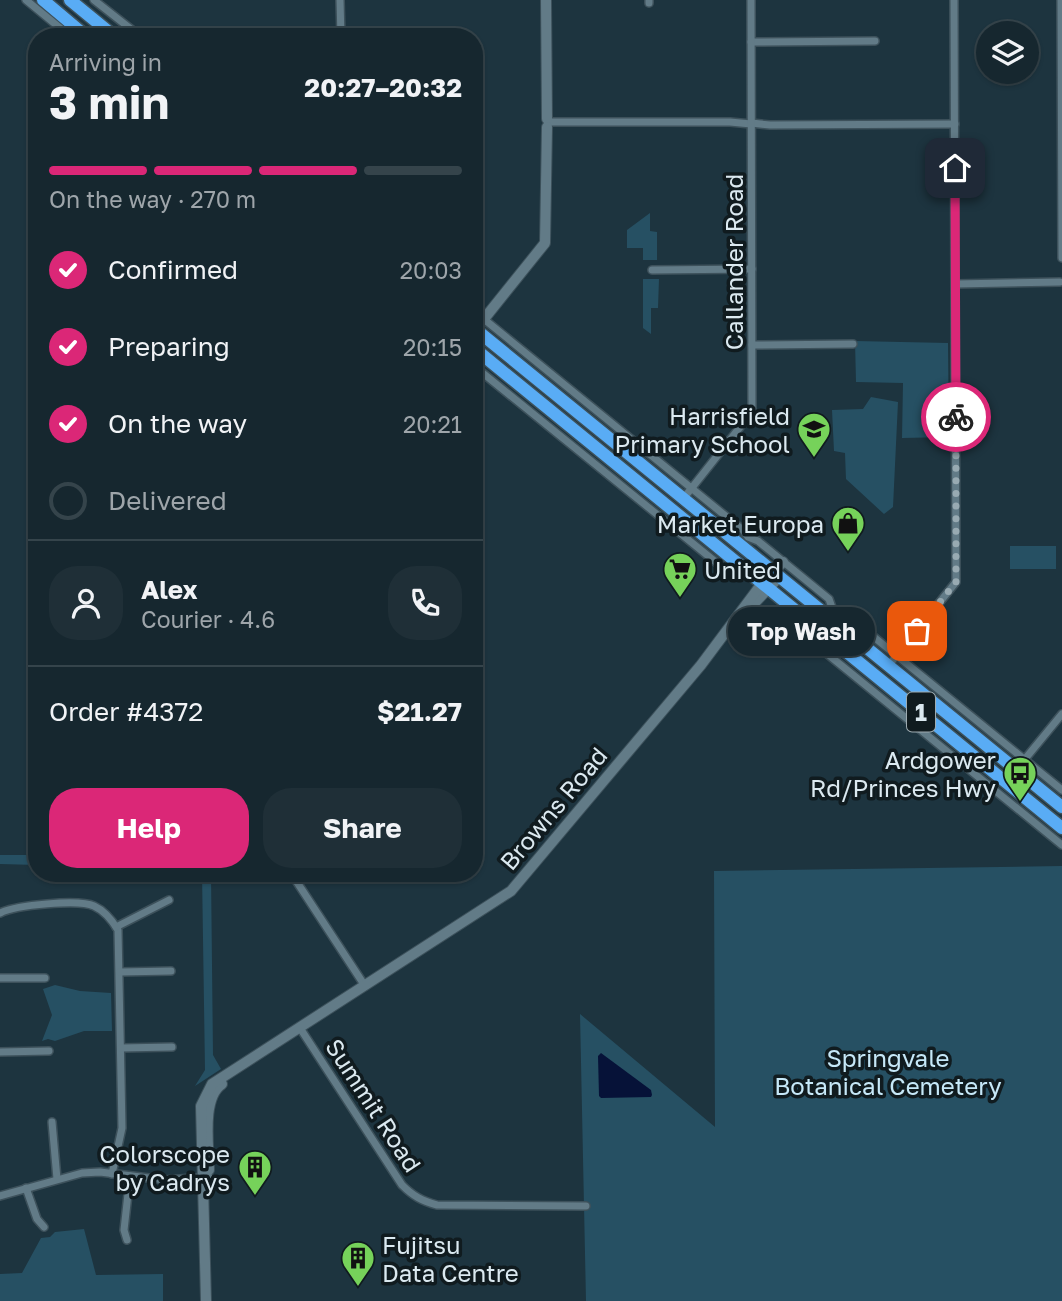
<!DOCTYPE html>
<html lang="en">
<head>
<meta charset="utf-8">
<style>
  body { margin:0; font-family:"Golos Text",sans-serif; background:#1f2f37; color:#f1f3f6; height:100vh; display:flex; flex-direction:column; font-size:26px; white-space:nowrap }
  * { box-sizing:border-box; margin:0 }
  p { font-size:23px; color:#9ea5aa }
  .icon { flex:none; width:38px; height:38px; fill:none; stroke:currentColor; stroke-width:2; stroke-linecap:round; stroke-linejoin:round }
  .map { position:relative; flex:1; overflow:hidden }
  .drawer { position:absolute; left:28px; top:28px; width:455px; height:854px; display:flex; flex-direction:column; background:#16272f; border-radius:28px; box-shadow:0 2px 5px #0004,0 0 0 2px #35444b }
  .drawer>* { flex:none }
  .buttons { position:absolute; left:976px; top:21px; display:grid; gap:14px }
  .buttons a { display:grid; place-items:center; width:63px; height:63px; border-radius:50%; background:#16272f; box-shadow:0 2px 5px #0004,0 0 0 2px #35444b; font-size:35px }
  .pin { position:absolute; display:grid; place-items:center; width:60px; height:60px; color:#fff; margin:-30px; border-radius:14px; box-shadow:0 4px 10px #0006 }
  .courier { position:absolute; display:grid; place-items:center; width:70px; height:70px; margin:-35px; border:5px solid #db2777; border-radius:50%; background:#fff; color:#222; box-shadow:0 2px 9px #0007 }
  .bubble { position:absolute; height:49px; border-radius:24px; background:#16272f; box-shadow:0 2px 5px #0004,0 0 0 2px #35444b; font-size:23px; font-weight:700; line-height:49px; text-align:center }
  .overview em { font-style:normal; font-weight:700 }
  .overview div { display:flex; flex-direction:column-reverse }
  .overview { display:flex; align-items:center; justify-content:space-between; height:119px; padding:0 21px }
  h1 { font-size:46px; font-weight:700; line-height:52px }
  .bar { display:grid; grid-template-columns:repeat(4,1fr); gap:10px 7px; align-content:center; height:84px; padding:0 21px }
  .bar i { height:9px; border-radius:5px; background:#35444b }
  .bar .on { background:#db2777 }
  .bar p { grid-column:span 4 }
  .line { display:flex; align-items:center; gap:18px; padding:0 21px; border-top:2px solid #35444b }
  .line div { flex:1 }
  .round { display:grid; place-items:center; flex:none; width:74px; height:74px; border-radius:28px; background:#1f2f37 }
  ol { padding:0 21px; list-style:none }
  li { display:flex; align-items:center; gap:21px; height:77px }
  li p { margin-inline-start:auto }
  li .icon { padding:7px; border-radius:50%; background:#db2777; color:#fff; stroke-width:4 }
  li:last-child { color:#9ea5aa }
  li i { width:38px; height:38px; border:4px solid #35444b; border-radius:50% }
  .action { display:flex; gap:14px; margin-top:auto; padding:14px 21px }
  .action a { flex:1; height:80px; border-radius:28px; background:#db2777; color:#fff; font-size:28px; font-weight:700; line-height:80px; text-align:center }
  .action a+a { background:#1f2f37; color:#f1f3f6 }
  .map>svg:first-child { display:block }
  .green { fill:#265063 }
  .water { fill:#061238 }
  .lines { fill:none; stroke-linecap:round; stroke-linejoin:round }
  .street-casing { stroke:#3d515b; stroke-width:10 }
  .secondary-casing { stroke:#3d515b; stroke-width:12 }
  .highway-casing { stroke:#3d515b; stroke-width:15 }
  .street { stroke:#627b87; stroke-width:7 }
  .secondary { stroke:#627b87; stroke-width:10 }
  .highway { stroke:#59acf5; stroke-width:12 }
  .done { stroke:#98aab2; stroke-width:7; stroke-dasharray:0 12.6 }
  .route { stroke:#db2777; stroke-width:9 }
  .labels { text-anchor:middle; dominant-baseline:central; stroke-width:7; stroke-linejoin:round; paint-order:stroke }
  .shield { fill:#101b1f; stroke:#9eabb1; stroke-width:2 }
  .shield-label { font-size:23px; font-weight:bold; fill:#dbe9f0 }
  .street-label { font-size:24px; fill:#dbe9f0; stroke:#101b1f }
  .poi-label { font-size:24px; fill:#dbe9f0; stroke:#101b1f; text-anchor:end }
  .park-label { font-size:24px; fill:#c6e8f8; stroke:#101b1f }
</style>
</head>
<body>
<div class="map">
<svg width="1062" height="1301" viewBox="0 0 1062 1301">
  <rect width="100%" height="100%" fill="#1d343f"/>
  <!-- green -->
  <g class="green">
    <polygon points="650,213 650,231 657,232 657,260 643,260 643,248 627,248 627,230"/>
    <polygon points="643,279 659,279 658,308 651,308 651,334 643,328"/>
    <polygon points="855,341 948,343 949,437 902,438 903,383 856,382"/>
    <polygon points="871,397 898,402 893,507 884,514 846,479 845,453 834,451 832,410 863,409"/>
    <rect x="1010" y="546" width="46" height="23"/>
    <polygon points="0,855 37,855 37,865 0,864"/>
    <polygon points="1062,866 1062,1301 586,1301 580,1014 715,1127 714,871"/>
    <polygon points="202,873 211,873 213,1055 221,1069 195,1086 205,1070"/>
    <polygon points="55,985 80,991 111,993 112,1031 84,1031 55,1041 48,1039 42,1041 52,1015 43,989"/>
    <polygon points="84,1229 96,1275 163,1274 163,1301 0,1301 0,1274 22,1273 41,1238 50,1237 55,1232"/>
  </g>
  <!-- water -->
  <polygon class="water" points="601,1053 651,1090 652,1095 651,1097 601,1098 599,1096 598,1056"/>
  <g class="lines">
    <defs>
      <g id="street">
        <polyline points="26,0 71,37"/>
        <polyline points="94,0 141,37"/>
        <polyline points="340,0 341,37"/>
        <polyline points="1061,0 1062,258"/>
        <polyline points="649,3 649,0"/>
        <polyline points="751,42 875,41"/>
        <polyline points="550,122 730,122 751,124"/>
        <polyline points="751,123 770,125 955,124"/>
        <polyline points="652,270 752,269"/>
        <polyline points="956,284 1060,282"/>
        <polyline points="474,311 744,531 748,537 758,541 829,599 837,622"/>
        <polyline points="752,345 853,344"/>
        <polyline points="474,366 728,572 740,577 751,574"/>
        <polyline points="683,499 752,412 751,0"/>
        <polyline points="784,601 787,619 793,626 1062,845"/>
        <polyline points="840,626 858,626 864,629 1062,790"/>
        <polyline points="889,665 956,582 954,0"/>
        <polyline points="1025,759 1062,714"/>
        <polyline points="291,873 365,986"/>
        <path d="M0,913C16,905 79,899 94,906C105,911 112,920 118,930L122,1128L112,1174"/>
        <polyline points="116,927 169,900"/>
        <polyline points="120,972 171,971"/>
        <polyline points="0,978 45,978"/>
        <path d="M300,1028L402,1185C413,1196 422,1201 437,1205L586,1206"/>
        <polyline points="121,1048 172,1047"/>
        <polyline points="0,1052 49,1051"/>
        <polyline points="52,1122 57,1179"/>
        <polyline points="26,1188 37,1219 44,1227"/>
        <polyline points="0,1196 82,1173 100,1172 165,1180 209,1177"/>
        <polyline points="127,1240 124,1230 130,1176"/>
      </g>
      <g id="secondary">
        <polyline points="546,0 547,119"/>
        <polyline points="474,328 484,319 545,243 547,127"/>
        <polyline points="748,610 779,577"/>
        <path d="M209,1170C209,1147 201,1098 222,1084"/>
        <polyline points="206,1301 201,1106 212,1084 511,891 701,665 763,582 783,562"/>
      </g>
      <g id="highway">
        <polyline points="43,0 87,37"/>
        <polyline points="70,0 115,37"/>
        <polyline points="474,328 1062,807"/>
        <polyline points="474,348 1062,828"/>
      </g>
    </defs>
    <!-- street casing -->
    <use href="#street" class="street-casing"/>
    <!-- secondary casing -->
    <use href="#secondary" class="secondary-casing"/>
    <!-- highway casing -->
    <use href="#highway" class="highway-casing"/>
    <!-- street -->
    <use href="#street" class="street"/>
    <!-- secondary -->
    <use href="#secondary" class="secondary"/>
    <!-- highway -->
    <use href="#highway" class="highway"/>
  </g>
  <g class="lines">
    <!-- done -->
    <polyline class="done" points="917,631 956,582 956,417"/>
    <!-- route -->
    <polyline class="route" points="955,168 956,417"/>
  </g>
  <!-- icons -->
  <defs>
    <symbol id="school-pin" viewBox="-11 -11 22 30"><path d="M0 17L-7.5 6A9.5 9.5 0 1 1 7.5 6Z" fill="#76d25a" stroke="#101b1f"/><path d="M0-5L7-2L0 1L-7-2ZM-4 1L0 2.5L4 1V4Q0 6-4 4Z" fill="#111"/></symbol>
    <symbol id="shop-pin" viewBox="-11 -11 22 30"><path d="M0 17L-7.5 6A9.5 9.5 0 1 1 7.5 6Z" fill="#76d25a" stroke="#101b1f"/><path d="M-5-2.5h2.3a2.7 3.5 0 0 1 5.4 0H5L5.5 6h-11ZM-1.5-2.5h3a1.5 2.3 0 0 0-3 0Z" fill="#111"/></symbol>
    <symbol id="supermarket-pin" viewBox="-11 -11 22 30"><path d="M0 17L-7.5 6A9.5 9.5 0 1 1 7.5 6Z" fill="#76d25a" stroke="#101b1f"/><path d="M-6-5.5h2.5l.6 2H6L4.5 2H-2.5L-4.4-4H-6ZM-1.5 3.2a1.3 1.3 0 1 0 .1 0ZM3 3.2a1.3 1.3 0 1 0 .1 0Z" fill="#111"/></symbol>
    <symbol id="bus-pin" viewBox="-11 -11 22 30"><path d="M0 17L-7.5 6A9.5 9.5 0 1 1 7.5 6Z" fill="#76d25a" stroke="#101b1f"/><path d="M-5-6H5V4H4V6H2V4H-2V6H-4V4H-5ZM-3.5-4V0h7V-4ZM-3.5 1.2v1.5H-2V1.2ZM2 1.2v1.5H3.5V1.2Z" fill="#111"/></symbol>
    <symbol id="building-pin" viewBox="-11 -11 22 30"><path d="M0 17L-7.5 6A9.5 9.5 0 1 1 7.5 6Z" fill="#76d25a" stroke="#101b1f"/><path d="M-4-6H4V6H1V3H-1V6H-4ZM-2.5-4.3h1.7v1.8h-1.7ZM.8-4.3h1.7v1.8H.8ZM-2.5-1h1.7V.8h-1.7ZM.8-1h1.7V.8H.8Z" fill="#111"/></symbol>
  </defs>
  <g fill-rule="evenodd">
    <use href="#school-pin" x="795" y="410" width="38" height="52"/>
    <use href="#shop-pin" x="829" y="504" width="38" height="52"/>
    <use href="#supermarket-pin" x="661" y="550" width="38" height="52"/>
    <use href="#bus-pin" x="1001" y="754" width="38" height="52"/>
    <use href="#building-pin" x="236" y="1148" width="38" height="52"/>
    <use href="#building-pin" x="339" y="1239" width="38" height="52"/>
  </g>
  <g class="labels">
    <!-- shield labels -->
    <rect class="shield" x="907" y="692.5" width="28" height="39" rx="5"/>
    <g class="shield-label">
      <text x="921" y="712">1</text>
    </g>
    <!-- street labels -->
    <g class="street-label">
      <text transform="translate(733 262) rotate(-90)">Callander Road</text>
      <text transform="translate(553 808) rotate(-50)">Browns Road</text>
      <text transform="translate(374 1105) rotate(57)">Summit Road</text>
    </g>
    <!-- poi labels -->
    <g class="poi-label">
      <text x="790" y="415">Harrisfield<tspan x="790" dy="28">Primary School</tspan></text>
      <text x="824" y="523">Market Europa</text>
      <text x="704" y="569" text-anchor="start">United</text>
      <text x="996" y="759">Ardgower<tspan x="996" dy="28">Rd/Princes Hwy</tspan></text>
      <text x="230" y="1153">Colorscope<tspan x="230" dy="28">by Cadrys</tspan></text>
      <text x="382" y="1244" text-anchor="start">Fujitsu<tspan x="382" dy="28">Data Centre</tspan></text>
    </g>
    <!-- park labels -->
    <g class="park-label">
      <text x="888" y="1057">Springvale<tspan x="888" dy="28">Botanical Cemetery</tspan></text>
    </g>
  </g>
</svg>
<div class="buttons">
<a><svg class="icon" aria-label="layers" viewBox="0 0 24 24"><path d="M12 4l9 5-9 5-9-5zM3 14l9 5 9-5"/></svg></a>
</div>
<div class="pin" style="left:917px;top:631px;background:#ea580c"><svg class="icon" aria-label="bag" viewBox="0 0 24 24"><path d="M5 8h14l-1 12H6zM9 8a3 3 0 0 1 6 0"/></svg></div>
<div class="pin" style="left:955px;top:168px;background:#1f2937"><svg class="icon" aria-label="home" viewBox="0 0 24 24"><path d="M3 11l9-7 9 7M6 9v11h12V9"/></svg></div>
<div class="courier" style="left:956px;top:417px"><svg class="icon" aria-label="bike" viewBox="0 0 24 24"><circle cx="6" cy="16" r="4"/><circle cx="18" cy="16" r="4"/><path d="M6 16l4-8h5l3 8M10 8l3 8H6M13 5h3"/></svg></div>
<div class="bubble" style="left:728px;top:607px;width:147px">Top Wash</div>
<section class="drawer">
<div class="overview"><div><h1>3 min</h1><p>Arriving in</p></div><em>20:27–20:32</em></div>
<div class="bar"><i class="on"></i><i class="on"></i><i class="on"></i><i></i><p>On the way · 270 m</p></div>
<ol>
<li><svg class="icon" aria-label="check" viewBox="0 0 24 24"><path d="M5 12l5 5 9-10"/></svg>Confirmed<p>20:03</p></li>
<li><svg class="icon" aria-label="check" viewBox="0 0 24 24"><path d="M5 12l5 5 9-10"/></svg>Preparing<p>20:15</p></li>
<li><svg class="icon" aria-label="check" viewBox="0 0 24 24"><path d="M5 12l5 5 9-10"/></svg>On the way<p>20:21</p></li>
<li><i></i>Delivered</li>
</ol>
<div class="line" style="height:126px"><a class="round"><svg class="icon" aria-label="person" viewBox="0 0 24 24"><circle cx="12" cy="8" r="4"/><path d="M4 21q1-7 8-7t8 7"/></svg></a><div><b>Alex</b><p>Courier · 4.6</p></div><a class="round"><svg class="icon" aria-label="phone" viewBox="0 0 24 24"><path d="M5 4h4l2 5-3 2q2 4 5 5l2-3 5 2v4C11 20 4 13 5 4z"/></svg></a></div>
<div class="line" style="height:91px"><div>Order #4372</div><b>$21.27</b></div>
<div class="action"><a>Help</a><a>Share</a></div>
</section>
</div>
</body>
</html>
